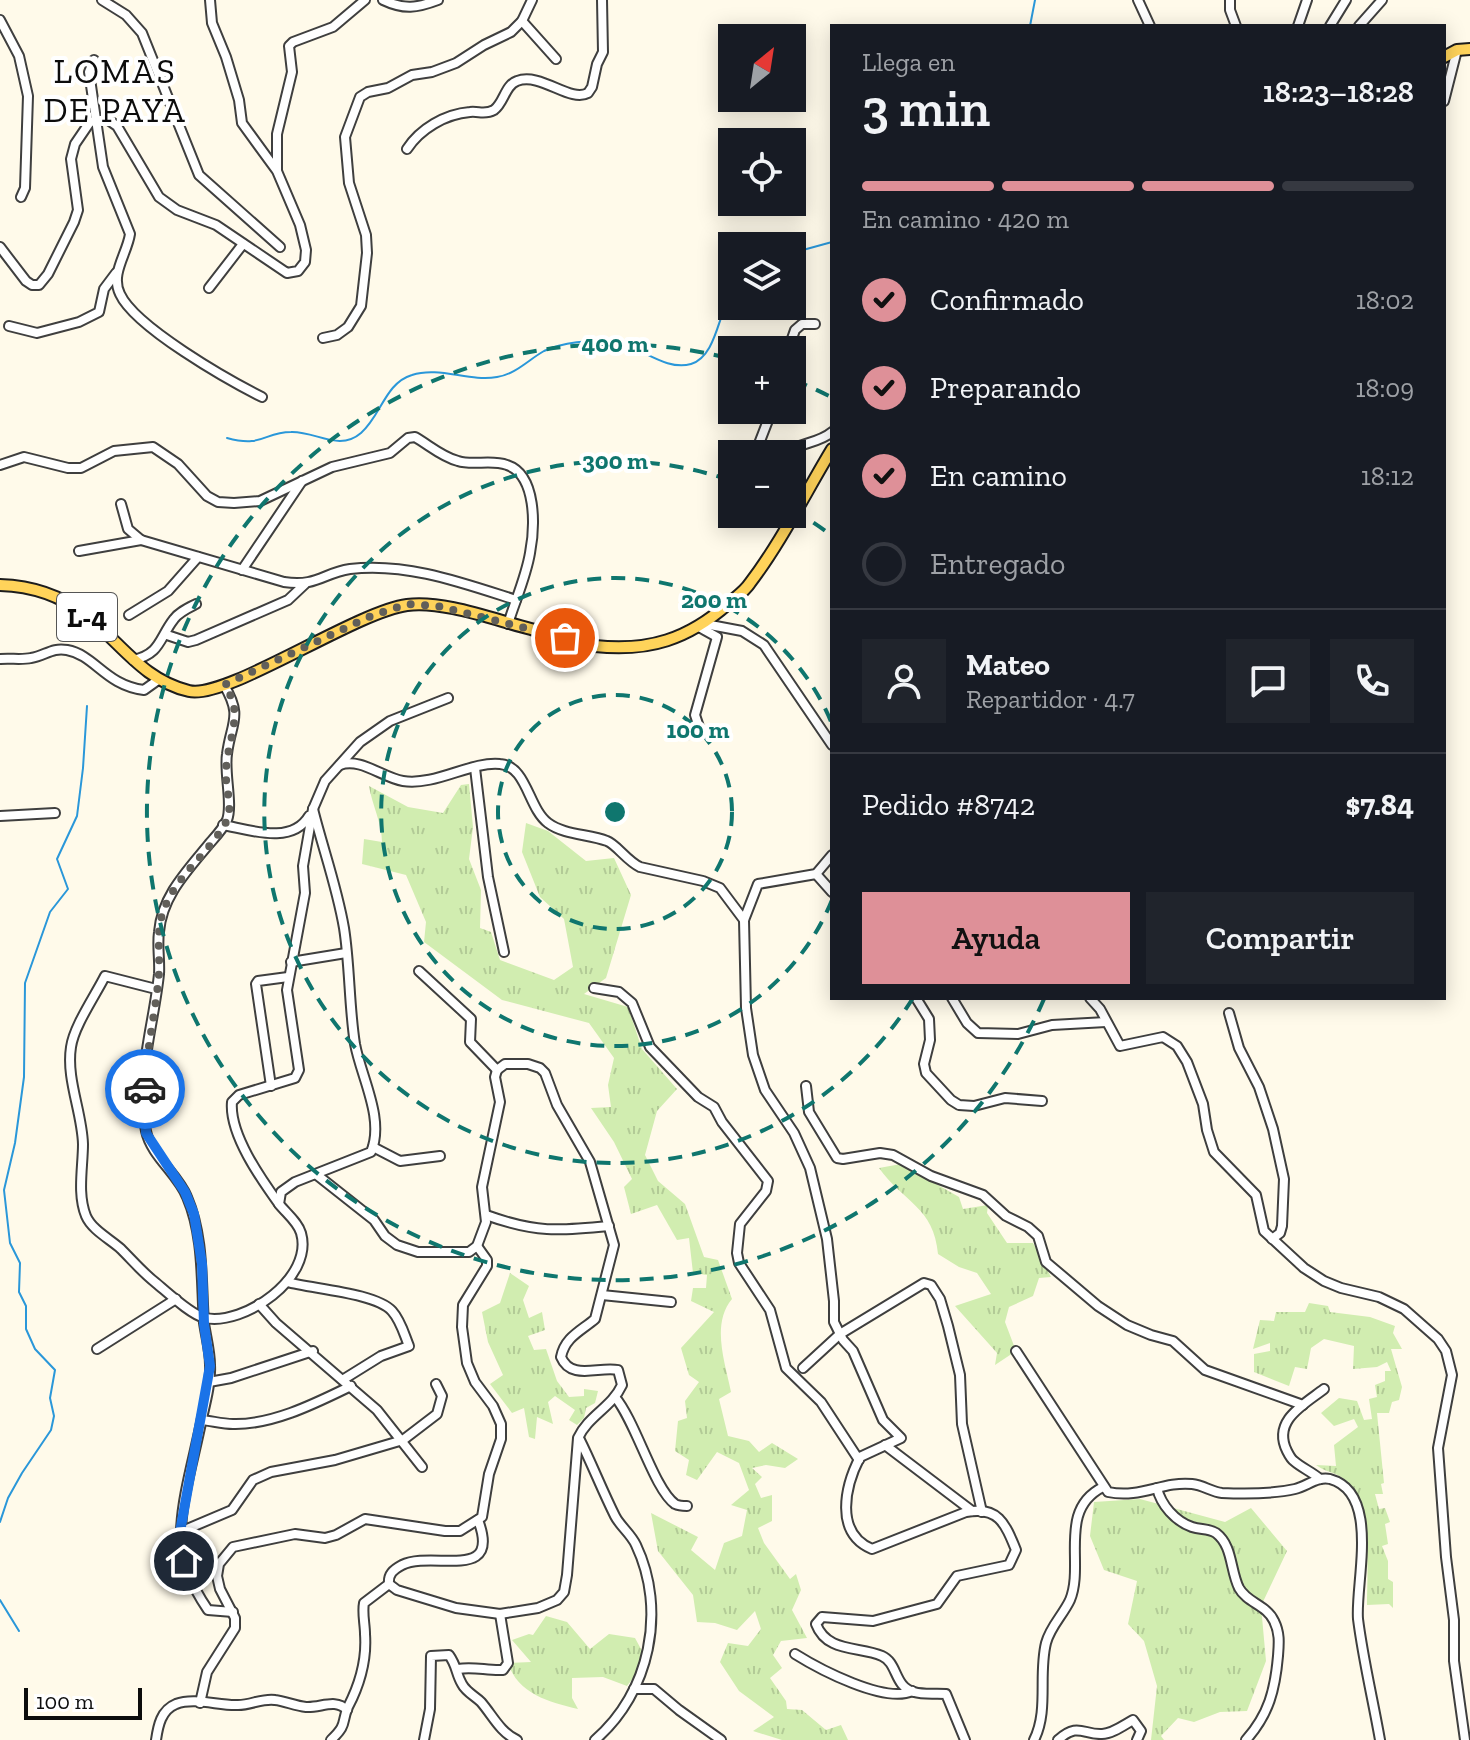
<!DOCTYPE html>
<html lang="es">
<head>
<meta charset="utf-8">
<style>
  body { margin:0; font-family:"Zilla Slab",serif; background:#20242c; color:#f1f3f6; height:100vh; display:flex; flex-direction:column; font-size:30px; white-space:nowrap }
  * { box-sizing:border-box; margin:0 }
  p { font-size:26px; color:#9ea1a6 }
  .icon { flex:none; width:44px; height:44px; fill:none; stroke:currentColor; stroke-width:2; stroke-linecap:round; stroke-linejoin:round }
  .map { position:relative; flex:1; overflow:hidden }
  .panel { position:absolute; left:830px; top:24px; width:616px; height:976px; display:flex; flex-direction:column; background:#171b24; border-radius:0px; box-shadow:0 4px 20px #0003 }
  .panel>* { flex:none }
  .needle { width:52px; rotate:30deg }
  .tools { position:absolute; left:718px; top:24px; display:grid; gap:16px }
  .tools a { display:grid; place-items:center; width:88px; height:88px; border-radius:0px; background:#171b24; box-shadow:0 4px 20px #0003; font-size:40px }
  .scale { position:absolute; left:24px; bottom:20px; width:118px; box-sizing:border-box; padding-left:8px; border:4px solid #0c0c0c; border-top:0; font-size:22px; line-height:28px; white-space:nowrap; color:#0c0c0c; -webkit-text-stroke:6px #fff; paint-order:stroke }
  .pin { position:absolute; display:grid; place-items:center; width:68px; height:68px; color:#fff; margin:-34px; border:4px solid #fff; border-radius:50%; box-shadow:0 2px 8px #0007 }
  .courier { position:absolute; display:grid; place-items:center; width:80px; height:80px; margin:-40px; border:6px solid #1a73e8; border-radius:50%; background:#fff; color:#222; box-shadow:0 2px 10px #0007 }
  .head em { font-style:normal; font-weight:600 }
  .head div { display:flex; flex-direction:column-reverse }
  .head { display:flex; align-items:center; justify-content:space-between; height:136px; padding:0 32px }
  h1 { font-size:52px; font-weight:600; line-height:60px }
  .bar { display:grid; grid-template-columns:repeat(4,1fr); gap:12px 8px; align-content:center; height:96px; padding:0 32px }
  .bar i { height:10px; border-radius:6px; background:#363941 }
  .bar .current { background:#de9098 }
  .bar p { grid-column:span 4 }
  .line { display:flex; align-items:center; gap:20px; padding:0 32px; border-top:2px solid #363941 }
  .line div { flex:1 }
  .round { display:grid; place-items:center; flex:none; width:84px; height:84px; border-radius:0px; background:#20242c }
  ol { padding:0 32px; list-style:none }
  li { display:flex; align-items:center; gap:24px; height:88px }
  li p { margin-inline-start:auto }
  li .icon { padding:8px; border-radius:50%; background:#de9098; color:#111; stroke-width:4 }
  li:last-child { color:#9ea1a6 }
  li i { width:44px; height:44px; border:4px solid #363941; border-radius:50% }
  .button { display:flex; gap:16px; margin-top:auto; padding:16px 32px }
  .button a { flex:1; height:92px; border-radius:0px; background:#de9098; color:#111; font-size:32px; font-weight:600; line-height:92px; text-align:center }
  .button a+a { background:#20242c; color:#f1f3f6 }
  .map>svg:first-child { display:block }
  .grass { fill:url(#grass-tufts) }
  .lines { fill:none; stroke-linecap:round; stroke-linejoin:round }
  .stream { stroke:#2a97d9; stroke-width:2 }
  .minor-casing { stroke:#3f3f3f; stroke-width:12 }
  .major-casing { stroke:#1d1d1d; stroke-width:14 }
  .minor { stroke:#fff; stroke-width:8 }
  .major { stroke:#ffd35a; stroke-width:10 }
  .done { stroke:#615f5a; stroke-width:8; stroke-dasharray:0 14.4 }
  .route { stroke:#1a73e8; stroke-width:10 }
  .ring { fill:none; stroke:#0f766e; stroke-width:4; stroke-dasharray:14 10 }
  .labels { text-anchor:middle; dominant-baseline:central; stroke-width:8; stroke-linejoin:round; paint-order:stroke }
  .shield { fill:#fff; stroke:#555; stroke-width:2 }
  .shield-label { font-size:28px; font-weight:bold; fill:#0c0c0c }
  .quarter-label { font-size:34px; letter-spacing:2px; fill:#0c0c0c; stroke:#fff }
  .centre { fill:#0f766e; stroke:#fff; stroke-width:4 }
  .ring-label { font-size:24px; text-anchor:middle; font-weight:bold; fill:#0f766e; stroke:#fff; stroke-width:8; stroke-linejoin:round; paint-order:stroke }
</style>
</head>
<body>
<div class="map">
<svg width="1470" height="1740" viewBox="0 0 1470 1740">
  <defs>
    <pattern id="grass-tufts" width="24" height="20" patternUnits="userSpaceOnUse" patternTransform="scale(2)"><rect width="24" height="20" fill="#d1edb0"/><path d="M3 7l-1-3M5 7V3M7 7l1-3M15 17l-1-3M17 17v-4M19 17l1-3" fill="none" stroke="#b2ca96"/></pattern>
  </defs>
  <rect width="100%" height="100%" fill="#fffaea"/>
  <!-- grass -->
  <g class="grass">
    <path d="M469,784L473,827L469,859L481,890L480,928L491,932L500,960L554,980L573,967L564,919L540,897L522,852L526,823L548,831L586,861L614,858L631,895L606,978L584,994L628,1007L642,1049L677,1089L657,1111L645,1155L658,1181L685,1204L704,1257L718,1260L732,1299C711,1324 725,1362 731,1392L719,1399L728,1436L749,1441L759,1452L772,1443L798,1459L785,1468L766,1465L752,1468L762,1477L755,1484L761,1498L772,1495V1521L758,1528L764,1543L790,1579L796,1574L801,1590L792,1610L807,1638L781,1641L773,1655L782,1668L770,1678L786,1701L787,1709L802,1710L826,1730L841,1725L848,1740H782L753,1731L774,1717L739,1691L720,1662L728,1643L748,1646L761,1629L755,1611L737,1630L715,1623L697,1622L693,1595L658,1551L651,1513L698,1537L691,1550L715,1570L724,1543L742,1536L747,1510L731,1505L749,1490L739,1463L717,1452L697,1480L686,1475L689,1460L675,1451L678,1421L687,1418L685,1401L699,1382L689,1375L681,1348L714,1312L691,1301L693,1288H706L707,1275L693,1273L689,1238L677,1240L657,1205L631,1214L624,1187L632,1179L614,1142L591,1108L611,1107L608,1085L614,1058L589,1023L502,1000L424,942L426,922L406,875L362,864L364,839L382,842C382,823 372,805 369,786L408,807L443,813L461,785Z"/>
    <path d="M901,1164L959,1197L963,1209L988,1205L987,1213L1007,1243H1033L1051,1277L1039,1278L1033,1296L1009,1307L1005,1322L1016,1351L995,1365L997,1353L955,1306L991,1294L977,1273L959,1267L938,1254C934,1207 903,1202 879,1168Z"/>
    <polygon points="510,1273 529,1286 523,1300 529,1318 542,1312 545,1330 528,1336 534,1350 546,1349 557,1381 569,1397 584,1396 584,1389 598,1391 595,1403 586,1408 584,1418 577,1425 569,1420 575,1410 555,1396 548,1402 553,1424 537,1417 535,1439 529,1437 524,1408 512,1413 490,1384 503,1375 488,1342 482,1312 500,1303"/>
    <path d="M1309,1303L1328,1306L1330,1312L1370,1317L1395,1326L1393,1333L1402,1349H1391L1402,1387L1399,1400L1392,1402L1389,1413H1377L1384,1483L1381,1484L1383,1494H1375L1379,1509L1385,1508L1390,1522L1385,1524L1388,1544L1382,1546L1388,1561V1579L1393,1582V1608L1389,1604L1367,1605C1367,1573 1373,1500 1344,1479C1335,1472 1325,1472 1316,1465L1336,1466L1334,1445L1358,1427L1354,1419L1334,1426L1321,1413L1339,1398L1357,1401L1364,1420L1372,1419L1369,1399L1377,1397L1375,1385L1385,1381V1371H1391L1387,1362L1377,1367L1353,1369L1354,1346L1324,1339L1311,1348L1307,1369L1295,1367L1289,1386L1254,1372V1354L1270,1351V1343L1253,1349L1260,1320L1274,1321L1276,1312H1305Z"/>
    <polygon points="1140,1499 1225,1522 1251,1508 1287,1551 1261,1606 1266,1661 1247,1711 1220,1712 1194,1722 1178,1718 1161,1736 1164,1740 1151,1740 1157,1686 1144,1641 1128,1624 1137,1581 1104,1570 1090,1536 1094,1502"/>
    <path d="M546,1616L567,1622L590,1649L609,1634L635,1638L647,1660L627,1686L603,1677L572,1678V1698L578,1709C549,1702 518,1694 508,1663L531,1662L512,1640L529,1634L533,1635Z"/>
  </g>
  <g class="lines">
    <!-- stream -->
    <g class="stream">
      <polyline points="1030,26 1035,0"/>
      <polyline points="792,253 832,242"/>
      <path d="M227,438C263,448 264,432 291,432C316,431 339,452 361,433C381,416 385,383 412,375C439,366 469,382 497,377C516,374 528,360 544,351C563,342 590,340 610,341C637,343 664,372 691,364C717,356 718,312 732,293"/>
      <polyline points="0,1522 8,1498 22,1473 51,1430 54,1416 50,1398 55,1370 35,1349 26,1329 26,1306 19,1292 20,1263 10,1243 4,1190 15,1143 24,1077 25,983 50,912 68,889 57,859 77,816 83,768 87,706"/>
      <polyline points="0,1600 19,1631"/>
    </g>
    <defs>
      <g id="minor">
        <polyline points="102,0 126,15 142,33 199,175 280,247"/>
        <path d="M383,0C404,10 417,8 438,0"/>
        <polyline points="1138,0 1150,26"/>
        <polyline points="1230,0 1230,10 1236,26"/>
        <polyline points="0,20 19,56 28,96 25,188 21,197"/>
        <polyline points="522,21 556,59"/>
        <polyline points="1298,26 1307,0"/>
        <polyline points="1330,26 1346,0"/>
        <polyline points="1359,26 1382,0"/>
        <path d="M94,60L89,72L103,167L130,234C127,254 110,274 120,294C135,327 228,380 262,397"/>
        <polyline points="1444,101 1457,50"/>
        <path d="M407,149C420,129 445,114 470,112C479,111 485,115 494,110C504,103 505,85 517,81C541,72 570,103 588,93L592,87L597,64L603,52L602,0"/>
        <polyline points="277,170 277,134 292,72 289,46 293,42 333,27 365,0"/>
        <polyline points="0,247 26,281 32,285 39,285 48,274 74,222 78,210 71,159 75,144 90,122 107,119 117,126 159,197 177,210 216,225 287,273 298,271 305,262 306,250 300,225 277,171 242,123 239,100 226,57 212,23 210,0"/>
        <polyline points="209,288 243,244"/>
        <polyline points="9,326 37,333 79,322 99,312 104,289 116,273"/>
        <polyline points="323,338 337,335 348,327 361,306 367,253 366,235 349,183 345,137 360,97 368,92 388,88 412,75 432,72 456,63 484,45 511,32 522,21 532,0"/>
        <polyline points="788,350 795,330 802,324 815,324"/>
        <polyline points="755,454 772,410"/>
        <path d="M785,454C799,442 818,444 832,432"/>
        <path d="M0,465L24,457L68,468H81L114,451L153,447L178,464L207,496L218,502L234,503L260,501L332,467L390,453L408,438L415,437C429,445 442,457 458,461C473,466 491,459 507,465C537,475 535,527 530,553C526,577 515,601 508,624"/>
        <path d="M121,504L128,529L141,540L284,582C317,587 323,573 350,569C406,562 463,583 516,600"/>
        <polyline points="79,551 141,540"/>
        <polyline points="242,570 302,481"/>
        <polyline points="129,615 168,591 198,557"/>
        <polyline points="705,624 742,631 764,645 832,745"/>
        <polyline points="167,635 188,642 196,640 288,600 305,584"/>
        <path d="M0,659C10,658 22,660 31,658C45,656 52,647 67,650C95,655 105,685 144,690L158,680"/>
        <path d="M133,660C161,654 159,638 174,619C179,612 188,608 196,604"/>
        <path d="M224,685C243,717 231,722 227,754C224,773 233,805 227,820C223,829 215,837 209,844C187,871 162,896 159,932C157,946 160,960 159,974C154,1024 135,1080 146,1131C151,1156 178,1174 187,1197C204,1237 201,1281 204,1323C206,1337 210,1351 210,1365C211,1382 206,1401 202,1418C195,1454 182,1496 181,1531C179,1559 193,1588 208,1610L233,1612"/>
        <polyline points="678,735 701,733 695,715 717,637 699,627"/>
        <path d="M340,765C360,757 383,778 403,781C436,786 471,761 500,764C527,766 528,808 548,823C564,835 589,834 607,841C616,844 627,861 640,867L703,881L720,888L744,920"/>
        <polyline points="475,768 488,877 504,952"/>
        <polyline points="0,816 55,813"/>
        <path d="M223,825C250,830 292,845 309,816"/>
        <path d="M832,855L816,874L758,884L744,920L746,1008L753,1055L765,1090L794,1133L810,1168L827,1239L834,1301V1322L843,1340L853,1351L883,1420L901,1438L860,1457C845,1486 834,1533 872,1549L966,1512C998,1506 1005,1523 1016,1550L1009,1565L957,1576L937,1604L873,1621L822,1617L816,1624C827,1653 859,1646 882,1656C898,1663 894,1687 914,1692C924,1695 936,1693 946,1694L965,1740"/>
        <polyline points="816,874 832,892"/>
        <polyline points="291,962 346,953"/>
        <polyline points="419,971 471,1019 470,1042 497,1070"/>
        <polyline points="594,988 619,992 632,1003 650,1047 698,1097 714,1107 722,1122 768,1181 766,1191 740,1224 737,1253 739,1263 770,1310 786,1368 821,1402 859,1460"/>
        <path d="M156,989L105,976C95,996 74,1026 71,1047C66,1079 82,1112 83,1144C83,1167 77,1194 86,1216C92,1230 110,1239 121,1249C133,1261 142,1272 156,1283C167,1292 191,1315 205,1318C244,1326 314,1278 301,1233C298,1222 286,1213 279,1204L281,1192L295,1182L371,1152C385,1119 361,1077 355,1044C349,1006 350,966 344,928C337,887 323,849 313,809"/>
        <polyline points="916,998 929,1019 930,1040 924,1064 926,1073 951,1100 959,1105 974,1106 1005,1098 1042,1101"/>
        <polyline points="952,998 967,1023 978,1033 1018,1034 1052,1025 1106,1022"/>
        <polyline points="1090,998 1100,1009 1120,1046 1163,1037 1177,1046 1187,1062 1203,1104 1207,1130 1214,1152 1256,1195 1264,1231 1304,1268 1324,1281 1341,1288 1379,1297 1404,1309 1438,1339 1446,1351 1452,1375 1438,1448 1446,1557 1454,1620 1454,1661 1465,1740"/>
        <polyline points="1229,1013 1239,1048 1259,1087 1273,1129 1284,1179 1282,1226 1280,1233 1272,1239"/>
        <polyline points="271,1086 256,984 258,981 288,977"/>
        <polyline points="806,1086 809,1112 837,1158 843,1159 880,1153 893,1155 931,1176 983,1195 1006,1216 1028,1227 1038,1236 1046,1262 1098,1306 1127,1325 1151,1335 1173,1341 1205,1370 1303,1405"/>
        <polyline points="373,1147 400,1161 440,1156"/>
        <polyline points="317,1175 374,1220 385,1236 397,1245 418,1252 469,1252 477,1246 486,1222 482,1187 500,1102 495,1077 497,1070"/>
        <path d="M279,1204C261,1179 229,1134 232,1102L239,1095L295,1078L299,1070L287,990L305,893L303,866L313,809L325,781L360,742L390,721L448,698"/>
        <path d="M486,1215C536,1233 558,1231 609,1226"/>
        <path d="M287,1282C313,1289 376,1293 392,1311C401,1321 404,1334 409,1346L381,1356L344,1379"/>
        <polyline points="602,1295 671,1302"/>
        <polyline points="259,1304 276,1323 377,1410 422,1467"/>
        <polyline points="97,1349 176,1299"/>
        <path d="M1016,1351L1108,1492C1141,1499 1162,1481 1192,1484C1203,1485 1212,1492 1222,1493C1244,1494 1273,1494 1295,1489C1307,1486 1318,1476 1330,1479C1381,1493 1355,1583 1358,1619C1363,1659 1373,1700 1380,1740"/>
        <polyline points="803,1368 840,1334 924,1283 931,1285 940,1299 948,1326 960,1375 962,1424 982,1512"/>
        <polyline points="209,1382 231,1378 313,1351"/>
        <path d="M615,1397C636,1422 654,1489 675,1504C679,1506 683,1506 687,1506"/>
        <path d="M202,1420C212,1421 223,1424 233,1424C273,1425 316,1403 351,1386"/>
        <path d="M579,1438C592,1464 602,1490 615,1516C620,1526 631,1534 636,1545C667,1610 650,1693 595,1740"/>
        <polyline points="885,1445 972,1511"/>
        <path d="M1320,1479C1312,1472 1302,1468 1294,1461C1291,1459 1289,1455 1287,1451C1272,1421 1303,1405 1324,1389"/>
        <path d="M1157,1488C1161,1505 1175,1521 1192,1527C1201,1530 1208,1528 1216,1533C1233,1546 1230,1570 1239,1588C1247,1603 1267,1605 1274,1621C1280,1633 1279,1643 1278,1656C1275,1690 1269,1714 1246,1740"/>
        <polyline points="180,1532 232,1510 253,1480 271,1472 335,1460 403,1440 437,1414 442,1396 436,1384"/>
        <path d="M389,1584L397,1590L456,1608L500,1614L538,1608L557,1600L564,1592L567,1575L578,1438C588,1416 612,1407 622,1385L618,1370C599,1366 571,1381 561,1357C565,1337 581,1331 595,1319L614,1245L590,1162L557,1105L545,1073L540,1068L528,1064H505L497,1070"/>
        <path d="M795,1654C819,1669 885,1704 912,1691"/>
        <path d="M458,1669C474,1666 487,1671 503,1670L508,1663L500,1614"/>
        <polyline points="634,1689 654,1689 679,1710 721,1740"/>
        <polyline points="200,1703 207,1672 235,1628 235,1618 220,1589 217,1576 219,1564 233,1547 295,1534 325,1538 336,1535 365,1519 445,1531 460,1531 482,1517 489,1474 501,1439 501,1424 493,1406 475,1382 467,1363 462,1327 463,1305 487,1266 487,1260 477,1246"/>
        <path d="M156,1740C158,1726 161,1710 176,1704C195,1697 219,1706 238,1705C251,1705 263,1698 275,1700C285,1701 295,1706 306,1707C321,1708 335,1698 347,1710"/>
        <path d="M331,1740C348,1724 341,1723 348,1707C360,1684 367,1661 365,1634C365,1624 362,1613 364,1603L389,1584C388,1574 393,1570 402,1565C433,1550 502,1583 478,1520"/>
        <path d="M424,1740L430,1709L431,1656L449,1655C457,1666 456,1674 462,1684C466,1692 475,1696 481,1702C493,1716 500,1732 517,1740"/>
        <path d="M1034,1740C1049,1710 1038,1675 1046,1643C1050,1627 1063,1615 1070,1600C1085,1564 1057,1510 1103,1487"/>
        <path d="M1058,1740C1078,1722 1083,1735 1102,1734C1112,1734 1124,1725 1133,1720L1141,1731L1137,1740"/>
      </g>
      <g id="major">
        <polyline points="1444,57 1457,50 1470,49"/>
        <path d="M0,585C30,586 60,595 84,614C120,641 142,680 189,691C226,700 355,612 407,605C443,600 495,620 531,629C552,635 574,643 595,646C649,652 688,639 728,604C736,597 745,591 750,583C780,544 806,492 832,449"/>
      </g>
    </defs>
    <!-- minor casing -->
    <use href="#minor" class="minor-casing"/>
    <!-- major casing -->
    <use href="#major" class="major-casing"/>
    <!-- minor -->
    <use href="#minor" class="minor"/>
    <!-- major -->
    <use href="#major" class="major"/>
  </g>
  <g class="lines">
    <!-- done -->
    <path class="done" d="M145,1089C146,1050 156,1012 159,973C160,952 156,932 163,912C175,876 209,854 226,822C234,807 225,789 226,773C226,750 237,729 234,707C233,699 229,692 224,685L371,616L407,604L437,606L565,638"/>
    <!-- route -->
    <polyline class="route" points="145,1089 146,1133 185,1192 194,1214 202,1264 204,1324 210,1366 180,1532 184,1561"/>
  </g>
  <!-- distance rings -->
  <g class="ring">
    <circle cx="615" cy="812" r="117"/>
    <path d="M832 900A234 234 0 1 1 832 724"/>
    <path d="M913 998A351 351 0 1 1 729 480M793 510A351 351 0 0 1 831 535"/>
    <path d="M1044 999A468 468 0 1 1 728 358M794 380A468 468 0 0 1 831 397"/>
  </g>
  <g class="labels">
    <!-- shield labels -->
    <rect class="shield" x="57" y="593" width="60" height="48" rx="6"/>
    <g class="shield-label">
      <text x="87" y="617">L-4</text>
    </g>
    <!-- quarter labels -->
    <g class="quarter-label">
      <text x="115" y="71">LOMAS<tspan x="115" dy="39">DE PAYA</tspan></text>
    </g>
  </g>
  <circle cx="615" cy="812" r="12" class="centre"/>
  <g class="ring-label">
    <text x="615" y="352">400 m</text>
    <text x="615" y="469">300 m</text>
    <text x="714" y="608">200 m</text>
    <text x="698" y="738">100 m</text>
  </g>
</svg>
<div class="tools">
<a><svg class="needle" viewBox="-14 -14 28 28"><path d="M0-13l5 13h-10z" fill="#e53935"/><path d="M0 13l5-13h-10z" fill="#9ea1a6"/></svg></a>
<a><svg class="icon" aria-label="locate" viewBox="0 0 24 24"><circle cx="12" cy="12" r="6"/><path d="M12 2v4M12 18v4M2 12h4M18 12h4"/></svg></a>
<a><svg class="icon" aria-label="layers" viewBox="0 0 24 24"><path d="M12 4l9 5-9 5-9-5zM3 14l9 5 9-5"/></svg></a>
<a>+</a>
<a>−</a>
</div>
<div class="scale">100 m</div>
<div class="pin" style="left:565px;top:638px;background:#ea580c"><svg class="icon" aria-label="bag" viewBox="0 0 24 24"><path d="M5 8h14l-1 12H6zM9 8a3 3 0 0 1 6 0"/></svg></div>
<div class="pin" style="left:184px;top:1561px;background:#1f2937"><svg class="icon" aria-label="home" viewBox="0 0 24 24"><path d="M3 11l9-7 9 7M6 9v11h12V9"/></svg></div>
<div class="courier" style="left:145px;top:1089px"><svg class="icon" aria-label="car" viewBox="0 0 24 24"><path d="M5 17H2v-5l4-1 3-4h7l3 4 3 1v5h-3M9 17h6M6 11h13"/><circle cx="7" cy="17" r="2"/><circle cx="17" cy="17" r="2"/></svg></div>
<section class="panel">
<div class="head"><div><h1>3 min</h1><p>Llega en</p></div><em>18:23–18:28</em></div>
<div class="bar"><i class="current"></i><i class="current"></i><i class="current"></i><i></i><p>En camino · 420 m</p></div>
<ol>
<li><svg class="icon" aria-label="check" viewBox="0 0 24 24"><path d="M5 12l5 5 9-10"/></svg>Confirmado<p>18:02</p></li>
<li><svg class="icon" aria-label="check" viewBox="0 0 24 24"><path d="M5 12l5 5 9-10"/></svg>Preparando<p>18:09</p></li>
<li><svg class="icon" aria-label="check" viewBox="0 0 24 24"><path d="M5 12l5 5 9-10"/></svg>En camino<p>18:12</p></li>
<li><i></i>Entregado</li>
</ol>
<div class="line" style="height:144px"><a class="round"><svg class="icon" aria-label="person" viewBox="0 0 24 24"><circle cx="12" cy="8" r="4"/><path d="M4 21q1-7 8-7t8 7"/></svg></a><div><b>Mateo</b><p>Repartidor · 4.7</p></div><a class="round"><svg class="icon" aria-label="chat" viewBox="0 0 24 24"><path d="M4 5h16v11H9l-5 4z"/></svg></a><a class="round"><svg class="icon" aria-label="phone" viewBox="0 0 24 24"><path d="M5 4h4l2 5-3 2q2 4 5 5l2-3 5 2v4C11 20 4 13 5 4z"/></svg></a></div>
<div class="line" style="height:104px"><div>Pedido #8742</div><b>$7.84</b></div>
<div class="button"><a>Ayuda</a><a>Compartir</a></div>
</section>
</div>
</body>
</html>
